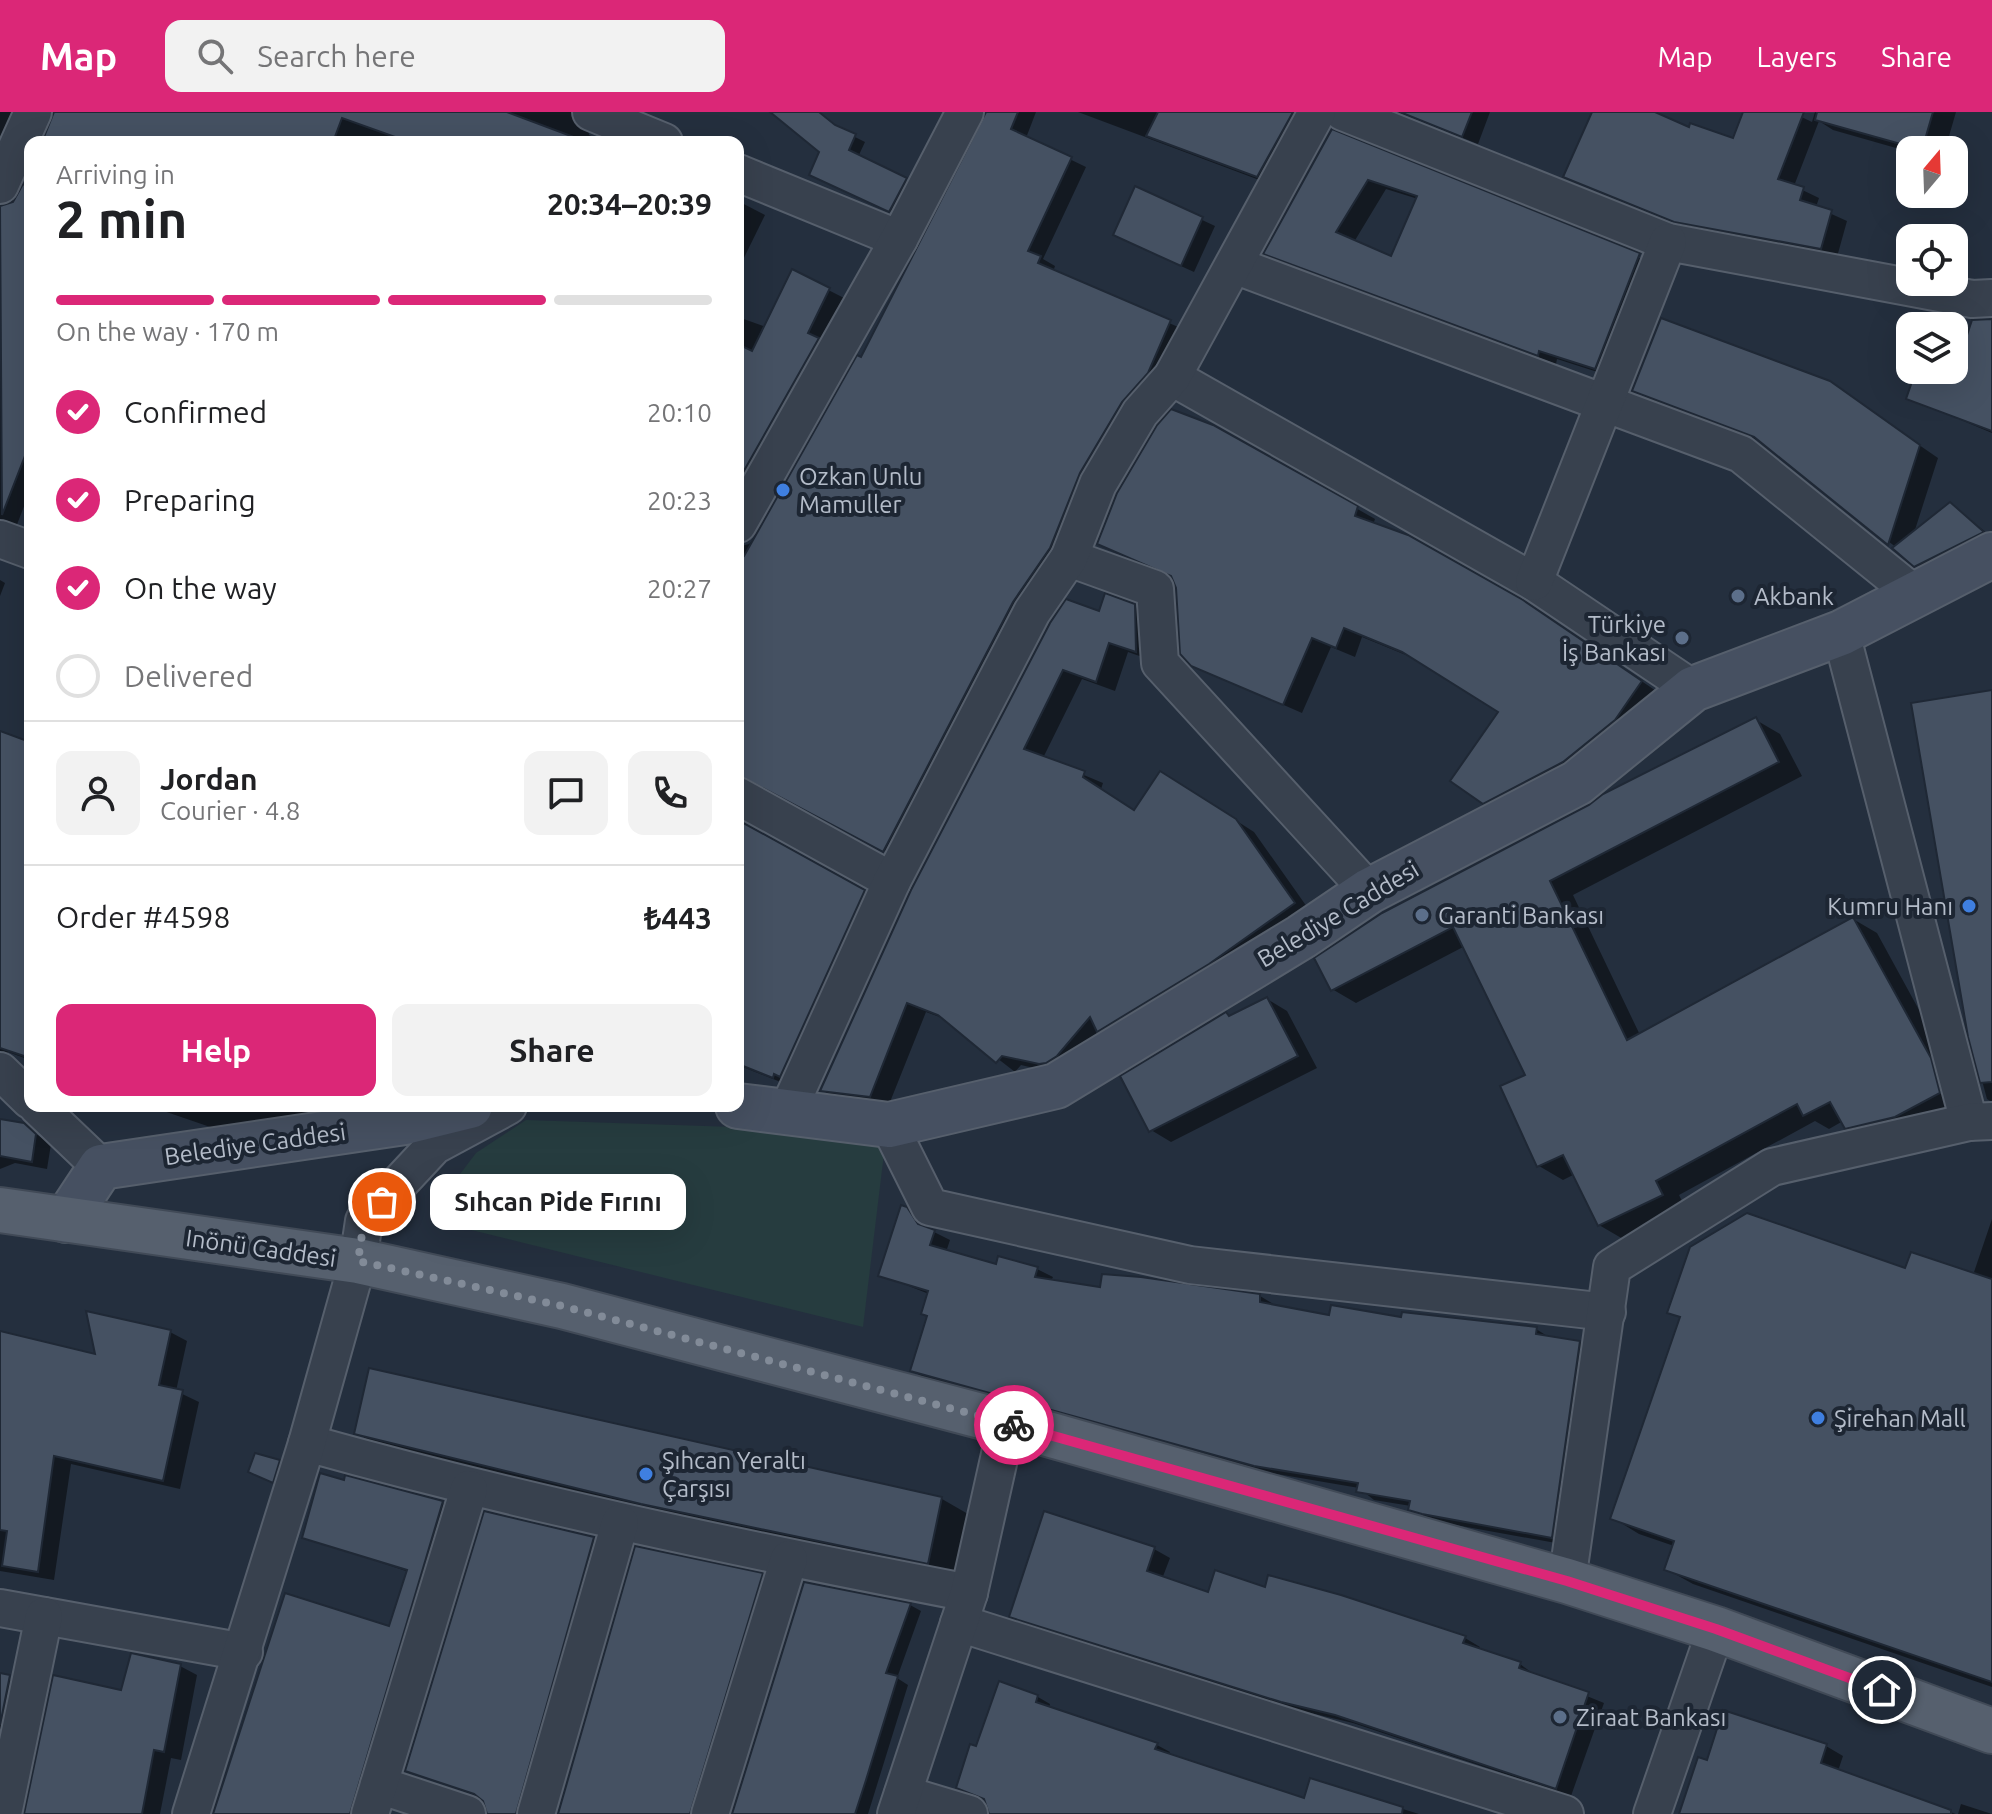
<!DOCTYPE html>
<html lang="en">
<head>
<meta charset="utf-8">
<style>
  body { margin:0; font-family:Ubuntu,sans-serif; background:#f2f2f2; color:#202124; height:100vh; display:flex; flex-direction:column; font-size:30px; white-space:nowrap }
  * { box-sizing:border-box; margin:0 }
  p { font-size:26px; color:#757577 }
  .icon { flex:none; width:44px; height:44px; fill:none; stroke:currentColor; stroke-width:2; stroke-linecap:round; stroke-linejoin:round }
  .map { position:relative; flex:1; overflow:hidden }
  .drawer { position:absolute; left:24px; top:24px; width:720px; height:976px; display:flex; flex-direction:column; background:#fff; border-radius:16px; box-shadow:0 8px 32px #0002 }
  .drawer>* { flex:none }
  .needle { width:52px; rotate:19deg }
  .tools { position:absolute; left:1896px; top:24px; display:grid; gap:16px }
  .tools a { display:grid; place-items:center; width:72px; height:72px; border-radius:16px; background:#fff; box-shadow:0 8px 32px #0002; font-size:40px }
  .pin { position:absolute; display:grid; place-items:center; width:68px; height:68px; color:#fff; margin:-34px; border:4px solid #fff; border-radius:50%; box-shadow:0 2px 8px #0007 }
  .courier { position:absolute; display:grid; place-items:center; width:80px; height:80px; margin:-40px; border:6px solid #db2777; border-radius:50%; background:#fff; color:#222; box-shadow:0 2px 10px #0007 }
  .bubble { position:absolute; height:56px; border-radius:16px; background:#fff; box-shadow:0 8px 32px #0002; font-size:26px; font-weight:700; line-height:56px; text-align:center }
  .head em { font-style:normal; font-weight:700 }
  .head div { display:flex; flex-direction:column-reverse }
  .head { display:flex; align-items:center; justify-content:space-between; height:136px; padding:0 32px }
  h1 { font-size:52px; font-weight:700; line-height:60px }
  .bar { display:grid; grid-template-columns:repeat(4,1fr); gap:12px 8px; align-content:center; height:96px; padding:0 32px }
  .bar i { height:10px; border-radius:6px; background:#e0e0e0 }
  .bar .selected { background:#db2777 }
  .bar p { grid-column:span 4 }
  .line { display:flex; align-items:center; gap:20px; padding:0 32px; border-top:2px solid #e0e0e0 }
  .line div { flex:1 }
  .round { display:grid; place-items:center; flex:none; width:84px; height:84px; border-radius:16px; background:#f2f2f2 }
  ol { padding:0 32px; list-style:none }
  li { display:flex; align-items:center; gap:24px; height:88px }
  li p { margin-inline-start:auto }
  li .icon { padding:8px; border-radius:50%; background:#db2777; color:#fff; stroke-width:4 }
  li:last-child { color:#757577 }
  li i { width:44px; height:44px; border:4px solid #e0e0e0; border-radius:50% }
  .cta { display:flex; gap:16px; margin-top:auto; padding:16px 32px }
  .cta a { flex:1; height:92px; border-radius:16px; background:#db2777; color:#fff; font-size:32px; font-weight:700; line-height:92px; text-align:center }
  .cta a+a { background:#f2f2f2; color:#202124 }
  header { display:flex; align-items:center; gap:48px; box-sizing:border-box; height:112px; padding:0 40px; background:#db2777; color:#fff }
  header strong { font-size:38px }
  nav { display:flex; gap:44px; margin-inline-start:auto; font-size:28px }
  .search { width:560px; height:72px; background:#f2f2f2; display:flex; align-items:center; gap:20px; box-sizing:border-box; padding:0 28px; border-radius:16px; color:#757577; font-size:30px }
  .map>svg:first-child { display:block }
  .green { fill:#263c3f }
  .shadow { fill:#0007; fill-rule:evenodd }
  .building { fill:#455162; stroke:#1f2835; stroke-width:2; fill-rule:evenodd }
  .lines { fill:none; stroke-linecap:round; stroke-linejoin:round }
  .street-casing { stroke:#565f6c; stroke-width:40 }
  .secondary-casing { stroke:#565f6c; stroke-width:48 }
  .primary-casing { stroke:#414a57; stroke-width:48 }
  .street { stroke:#38414e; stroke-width:36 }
  .secondary { stroke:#465061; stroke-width:44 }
  .primary { stroke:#56606e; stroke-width:44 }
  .done { stroke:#828b98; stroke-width:8; stroke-dasharray:0 14.4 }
  .route { stroke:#db2777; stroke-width:10 }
  .shop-dot { fill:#3f7fe0; stroke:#1d2633; stroke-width:3 }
  .service-dot { fill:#5c6f8a; stroke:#1d2633; stroke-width:3 }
  .labels { text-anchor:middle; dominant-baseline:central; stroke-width:8; stroke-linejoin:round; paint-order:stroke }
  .poi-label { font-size:24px; fill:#b4bcc9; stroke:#1d2633; text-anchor:start }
  .street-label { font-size:24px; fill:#b4bcc9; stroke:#1d2633 }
</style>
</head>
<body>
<header>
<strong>Map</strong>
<div class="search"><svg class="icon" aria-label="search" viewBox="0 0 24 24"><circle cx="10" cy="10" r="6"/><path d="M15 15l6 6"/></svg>Search here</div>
<nav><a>Map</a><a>Layers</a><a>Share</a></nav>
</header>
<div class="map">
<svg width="1992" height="1702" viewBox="0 0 1992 1702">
  <rect width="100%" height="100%" fill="#242f3e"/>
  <!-- green -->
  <polygon class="green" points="526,1008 826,1018 886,1025 863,1215 447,1112 442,1086 476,1041"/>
  <!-- shadow -->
  <g class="shadow">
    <polygon points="0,0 29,0 0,64"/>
    <polygon points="55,0 587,0 589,23 604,30 45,30"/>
    <polygon points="778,0 819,0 841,18 865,30 858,45 916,73 900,104 821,67 822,40"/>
    <polygon points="986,0 1036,0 1026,26 1086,55 1043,147 1055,154 1053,160 1185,218 899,747 765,673 744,673 738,679 738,435 749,432 758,424 862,247 986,10"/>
    <polygon points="1078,0 1313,0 1273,73"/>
    <polygon points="1398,0 1490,0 1478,32"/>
    <polygon points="1594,0 1650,0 1690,17 1734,29 1745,0 1791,0 1812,10 1815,0 1956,0 1945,38 1910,40 1833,18 1819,9 1794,74 1819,86 1816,95 1847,109 1837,145 1692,118 1566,65"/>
    <path d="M1333,20L1656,153L1613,265L1557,247L1556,252L1283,151L1266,141ZM1386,77L1418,87L1392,146L1354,130Z"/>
    <polygon points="30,62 30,379 16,415 0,423 0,95 20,84"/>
    <polygon points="1136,77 1215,114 1194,160 1128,130"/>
    <polygon points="738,89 765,103 738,158"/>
    <polygon points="793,160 844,186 738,404 738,205 766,215"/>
    <polygon points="1992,211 1992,321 1909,286 1918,258 1954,258 1954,225 1967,229"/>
    <polygon points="1829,271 1938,346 1914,421 1950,392 1992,425 1929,461 1760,329 1653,289 1634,278"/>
    <polygon points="1212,314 1375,407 1373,413 1542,501 1659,581 1502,701 1484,690 1501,599 1418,548 1362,525 1355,545 1331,535 1302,601 1193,553 1174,466 1100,431"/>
    <polygon points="0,468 5,471 0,484"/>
    <polygon points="1134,494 1153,505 1154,549 1128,540 1115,579 1082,567 1043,646 1103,671 1101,677 1136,700 1179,672 1254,720 1312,802 1059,962 1021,953 1015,960 948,908 926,900 888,995 840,989 822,978 913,779 1101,501"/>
    <polygon points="1992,580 1992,990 1987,987 1970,924"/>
    <polygon points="1756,608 1780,622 1802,664 1573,783 1640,923 1853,807 1877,821 1954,962 1963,995 1870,1030 1846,1015 1843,1009 1829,1017 1815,1009 1679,1083 1686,1097 1623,1127 1599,1113 1575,1062 1563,1068 1539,1054 1528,964 1465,834 1356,891 1332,877"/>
    <polygon points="738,708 879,788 788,973 738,953"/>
    <polygon points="30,737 30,948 8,940 0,954 0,836"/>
    <polygon points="1267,887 1287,899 1317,956 1171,1030 1151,1018 1226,902 1232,905"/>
    <polygon points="149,994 408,994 216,1017"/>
    <polygon points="0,1008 23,1013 51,1032 47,1057 15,1051 0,1057"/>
    <polygon points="906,1097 922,1106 930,1118 950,1128 946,1140 997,1154 1037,1157 1053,1165 1051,1169 1102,1177 1260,1184 1275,1193 1331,1206 1536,1217 1552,1227 1580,1230 1595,1239 1567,1433 1439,1410 1426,1406 1411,1394 1374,1388 1359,1376 1271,1361 927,1267 912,1259 929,1204 929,1182 881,1163"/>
    <polygon points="1992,1107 1992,1575 1693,1472 1666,1457 1674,1434 1639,1422 1613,1406 1681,1206 1670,1200 1906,1158 1973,1163"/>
    <polygon points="170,1220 187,1229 176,1279 199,1290 180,1377 71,1352 54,1468 0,1459 0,1221 97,1245"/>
    <polygon points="356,1321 942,1387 968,1402 954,1465 669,1406 383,1336"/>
    <polygon points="279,1350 285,1354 279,1372 256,1363"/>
    <polygon points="346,1366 443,1391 454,1397 361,1702 213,1702 286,1483 390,1517 409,1460 304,1425"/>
    <polygon points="593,1427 604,1433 527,1702 489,1702 489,1696 479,1685 407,1658"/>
    <polygon points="1154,1437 1170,1446 1162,1467 1209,1483 1266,1477 1465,1526 1480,1535 1479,1539 1520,1552 1535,1563 1604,1591 1571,1684 1353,1611 1298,1598 1027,1513 1012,1504"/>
    <polygon points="762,1463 773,1469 701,1702 560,1702"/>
    <polygon points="910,1493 921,1499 897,1566 908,1573 868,1702 734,1702"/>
    <polygon points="180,1554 197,1563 181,1648 171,1646 160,1702 26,1702 123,1580"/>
    <polygon points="0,1563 26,1575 0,1702"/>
    <polygon points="1000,1572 1038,1585 1050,1592 1049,1597 1157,1633 1170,1640 1168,1644 1306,1688 1312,1669 1419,1702 990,1702 986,1689 958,1675 977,1636"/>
    <polygon points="1826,1634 1843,1644 1838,1659 1956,1702 1681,1702 1708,1651"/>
    <polygon points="1961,1692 1992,1702 1958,1702"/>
  </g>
  <!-- building -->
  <g class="building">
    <polygon points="54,0 507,0 579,27 579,30 409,30 342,6 333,30 42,30"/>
    <polygon points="770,0 819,0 835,13 856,22 849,38 907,66 889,100 809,63 819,40"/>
    <polygon points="986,0 1018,0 1011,17 1072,45 1028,139 1041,144 1038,151 1171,208 1148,261 1122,290 1080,361 1050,436 1013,490 883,740 738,663 738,442 744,444 857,243 861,245"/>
    <polygon points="1158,0 1293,0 1257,65 1146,24"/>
    <polygon points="1400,0 1472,0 1462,25"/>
    <polygon points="1592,0 1655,0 1689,15 1690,11 1733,26 1743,0 1804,0 1778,67 1804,75 1800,88 1832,98 1821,137 1674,110 1563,65"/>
    <polygon points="1817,0 1933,0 1922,38 1815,8"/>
    <path d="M1332,17L1640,141L1595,257L1539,239L1538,244L1263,142ZM1368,68L1417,84L1391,144L1336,120Z"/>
    <polygon points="23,72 30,76 30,331 2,403 0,94 13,90"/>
    <polygon points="1135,74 1203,105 1181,154 1113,123"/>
    <polygon points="792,157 830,176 808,221 819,226 741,364 738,363 738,232 752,239"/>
    <polygon points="1661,206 1830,269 1920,333 1888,433 1754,325 1632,279"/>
    <polygon points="1992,207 1992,319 1906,287 1916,258 1954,258 1954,223 1966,226 1972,208"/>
    <polygon points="1171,297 1213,313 1358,394 1355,404 1408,423 1523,488 1642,569 1615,608 1563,650 1483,692 1450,669 1498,600 1402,540 1344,516 1336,536 1312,526 1283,593 1191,554 1180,542 1176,476 1171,464 1097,432 1117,381 1157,313"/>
    <polygon points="1950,390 1984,420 1914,455 1892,436"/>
    <polygon points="1105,481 1135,492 1136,540 1109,531 1096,570 1063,558 1024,637 1085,659 1083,665 1134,698 1160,659 1236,707 1295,791 1209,852 1097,920 1090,905 1057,944 1046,951 1039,952 1002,944 996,951 938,903 907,891 870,985 820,979 911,778 1050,511 1066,487 1099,499"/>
    <polygon points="1992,578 1992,970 1980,971 1968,925 1911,591"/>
    <polygon points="1756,605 1779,650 1550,769 1627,928 1853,805 1931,946 1940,981 1895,1005 1845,1017 1830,990 1803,1004 1797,992 1656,1069 1663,1083 1598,1114 1563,1043 1537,1055 1500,974 1525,963 1453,815 1331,879 1314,846 1382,801 1589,693 1603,682"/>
    <polygon points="0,619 30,630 30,946 0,936"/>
    <polygon points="738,708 865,778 780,965 774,962 773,966 738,952"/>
    <polygon points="1267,885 1298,944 1149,1020 1120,964 1226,900 1229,904"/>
    <polygon points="0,1007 24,1011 36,1022 32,1050 0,1044"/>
    <polygon points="901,1093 907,1095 918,1112 935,1118 930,1133 996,1152 998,1144 1038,1155 1035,1165 1100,1175 1102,1162 1141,1165 1260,1182 1260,1190 1329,1203 1331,1193 1401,1205 1402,1200 1537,1215 1536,1222 1580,1229 1552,1426 1422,1402 1408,1398 1410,1389 1356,1380 1358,1371 1254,1354 910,1259 927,1204 921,1202 928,1179 878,1164"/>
    <polygon points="1747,1101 1905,1156 1911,1140 1992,1167 1992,1570 1664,1458 1674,1429 1610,1407 1680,1205 1667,1201 1690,1135"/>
    <polygon points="86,1199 171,1218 159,1273 183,1278 163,1369 54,1344 38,1460 2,1454 7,1419 0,1418 0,1219 95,1242"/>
    <polygon points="369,1256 942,1385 928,1452 641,1392 354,1322"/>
    <polygon points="255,1341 280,1348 273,1371 248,1360"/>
    <polygon points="320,1361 344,1368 345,1363 443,1389 350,1702 213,1702 285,1481 389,1514 407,1458 302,1426"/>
    <polygon points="484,1399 594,1425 516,1702 487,1702 483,1689 474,1682 405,1659"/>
    <polygon points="1044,1399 1155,1435 1147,1459 1208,1480 1215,1458 1265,1475 1268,1463 1341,1483 1466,1524 1463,1531 1521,1550 1519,1556 1589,1580 1556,1677 1335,1603 1281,1590 1009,1505"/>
    <polygon points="635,1434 763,1461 690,1702 558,1702"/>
    <polygon points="804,1470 911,1491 886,1561 898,1564 866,1668 855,1702 732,1702"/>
    <polygon points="131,1541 181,1552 164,1640 154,1638 142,1702 24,1702 53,1563 121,1578"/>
    <polygon points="0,1561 10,1563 0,1613"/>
    <polygon points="999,1569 1038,1583 1036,1590 1158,1631 1155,1637 1304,1686 1310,1666 1403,1695 1402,1702 989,1702 984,1687 956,1676 970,1632 976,1634"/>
    <polygon points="1723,1598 1827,1632 1821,1651 1951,1698 1951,1702 1679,1702 1698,1645 1707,1648"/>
  </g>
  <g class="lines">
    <defs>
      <g id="street">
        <polyline points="591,0 664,30"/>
        <polyline points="1343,0 1668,130 1972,187 1992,186"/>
        <polyline points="738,61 899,127"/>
        <polyline points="0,73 33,0"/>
        <polyline points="1234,153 1741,342 1913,481"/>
        <polyline points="1172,265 1534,470 1693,577"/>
        <polyline points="738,412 899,127 965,0"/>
        <polyline points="0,427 30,438"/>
        <polyline points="1069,446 1155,477 1160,551 1369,779"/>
        <polyline points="1534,470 1668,130"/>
        <polyline points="1841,521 1969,1010"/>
        <polyline points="738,684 892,769"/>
        <polyline points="0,959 30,988"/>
        <polyline points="37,994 101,1055"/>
        <polyline points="788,998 892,769 1032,500 1069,446 1098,372 1140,301 1172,265 1317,0"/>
        <polyline points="889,1013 930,1095 1190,1153 1607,1200"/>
        <path d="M307,1331C525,1392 746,1438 969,1481"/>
        <polyline points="1567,1469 1612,1155 1772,1055 1969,1010 1992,1009"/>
        <polyline points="0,1496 244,1540"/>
        <polyline points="959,1511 1565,1702"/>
        <polyline points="379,1673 467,1702"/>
        <polyline points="903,1682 969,1702"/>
        <polyline points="3,1702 44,1504"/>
        <polyline points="191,1702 307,1331 358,1149 364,1109 434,1034 508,994"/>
        <polyline points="370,1702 469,1377"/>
        <polyline points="536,1702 620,1411"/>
        <polyline points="710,1702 789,1447"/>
        <polyline points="896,1702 969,1481 1007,1311"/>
        <polyline points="1652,1702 1716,1517"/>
      </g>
      <g id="secondary">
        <polyline points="738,994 889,1013 1056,974 1301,825 1369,779 1577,671 1693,577 1841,521 1992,443"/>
        <polyline points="66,1108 101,1055 405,1010 470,994"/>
      </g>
      <polyline id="primary" points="0,1098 358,1149 562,1194 1030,1317 1567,1469 1716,1517 1992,1619"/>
    </defs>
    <!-- street casing -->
    <use href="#street" class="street-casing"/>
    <!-- secondary casing -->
    <use href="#secondary" class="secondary-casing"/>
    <!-- primary casing -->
    <use href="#primary" class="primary-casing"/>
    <!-- street -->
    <use href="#street" class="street"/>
    <!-- secondary -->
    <use href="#secondary" class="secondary"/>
    <!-- primary -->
    <use href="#primary" class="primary"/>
  </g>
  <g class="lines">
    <!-- done -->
    <polyline class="done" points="382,1090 364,1109 358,1149 562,1194 1014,1313"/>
    <!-- route -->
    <polyline class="route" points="1014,1313 1567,1469 1716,1517 1882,1578"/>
  </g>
  <!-- markers -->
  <g class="shop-dot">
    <circle cx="783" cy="378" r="8"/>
    <circle cx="1969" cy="794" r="8"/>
    <circle cx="1818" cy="1306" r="8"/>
    <circle cx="646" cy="1362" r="8"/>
  </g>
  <g class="service-dot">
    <circle cx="1738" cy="484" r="8"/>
    <circle cx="1682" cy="526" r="8"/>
    <circle cx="1422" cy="803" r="8"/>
    <circle cx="1560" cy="1605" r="8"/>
  </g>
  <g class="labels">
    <!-- poi labels -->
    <g class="poi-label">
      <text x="799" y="364">Ozkan Unlu<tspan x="799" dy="28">Mamuller</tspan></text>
      <text x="1754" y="484">Akbank</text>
      <text x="1666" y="512" text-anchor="end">Türkiye<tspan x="1666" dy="28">İş Bankası</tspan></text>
      <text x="1953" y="794" text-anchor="end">Kumru Hanı</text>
      <text x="1438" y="803">Garanti Bankası</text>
      <text x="1834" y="1306">Şirehan Mall</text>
      <text x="662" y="1348">Şıhcan Yeraltı<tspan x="662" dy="28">Çarşısı</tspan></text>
      <text x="1576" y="1605">Ziraat Bankası</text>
    </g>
    <!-- street labels -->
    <g class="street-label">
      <text transform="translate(1338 802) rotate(-31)">Belediye Caddesi</text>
      <text transform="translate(255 1032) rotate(-8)">Belediye Caddesi</text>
      <text transform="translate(261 1136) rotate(8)">Inönü Caddesi</text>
    </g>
  </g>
</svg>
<div class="tools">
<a><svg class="needle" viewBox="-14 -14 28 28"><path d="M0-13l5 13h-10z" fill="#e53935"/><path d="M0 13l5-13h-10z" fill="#757577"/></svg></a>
<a><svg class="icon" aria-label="locate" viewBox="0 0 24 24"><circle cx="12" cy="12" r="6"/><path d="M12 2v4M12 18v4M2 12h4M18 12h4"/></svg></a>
<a><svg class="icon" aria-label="layers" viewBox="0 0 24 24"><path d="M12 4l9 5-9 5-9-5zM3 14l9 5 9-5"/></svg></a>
</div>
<div class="pin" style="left:382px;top:1090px;background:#ea580c"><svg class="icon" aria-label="bag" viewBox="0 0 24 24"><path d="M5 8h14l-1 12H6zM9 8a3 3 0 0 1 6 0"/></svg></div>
<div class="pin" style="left:1882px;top:1578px;background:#1f2937"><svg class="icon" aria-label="home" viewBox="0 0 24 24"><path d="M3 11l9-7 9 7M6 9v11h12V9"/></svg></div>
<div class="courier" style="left:1014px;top:1313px"><svg class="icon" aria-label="bike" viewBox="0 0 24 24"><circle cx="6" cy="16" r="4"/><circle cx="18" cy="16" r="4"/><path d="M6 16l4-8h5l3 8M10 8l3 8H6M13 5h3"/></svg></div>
<div class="bubble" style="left:430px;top:1062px;width:256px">Sıhcan Pide Fırını</div>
<section class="drawer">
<div class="head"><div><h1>2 min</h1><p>Arriving in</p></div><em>20:34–20:39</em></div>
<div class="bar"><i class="selected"></i><i class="selected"></i><i class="selected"></i><i></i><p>On the way · 170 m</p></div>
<ol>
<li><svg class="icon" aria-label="check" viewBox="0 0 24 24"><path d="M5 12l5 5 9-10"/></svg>Confirmed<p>20:10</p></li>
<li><svg class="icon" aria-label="check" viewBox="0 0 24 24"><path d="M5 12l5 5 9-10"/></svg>Preparing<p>20:23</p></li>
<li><svg class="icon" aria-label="check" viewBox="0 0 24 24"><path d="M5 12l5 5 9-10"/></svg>On the way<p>20:27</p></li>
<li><i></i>Delivered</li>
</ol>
<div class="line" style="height:144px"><a class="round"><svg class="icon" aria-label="person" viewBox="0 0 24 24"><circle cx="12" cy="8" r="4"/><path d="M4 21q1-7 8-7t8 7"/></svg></a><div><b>Jordan</b><p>Courier · 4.8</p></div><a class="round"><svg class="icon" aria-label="chat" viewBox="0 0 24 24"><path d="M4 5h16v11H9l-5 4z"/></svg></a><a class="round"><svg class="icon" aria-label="phone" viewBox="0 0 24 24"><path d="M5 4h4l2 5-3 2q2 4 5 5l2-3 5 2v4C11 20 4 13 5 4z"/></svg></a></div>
<div class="line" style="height:104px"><div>Order #4598</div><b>₺443</b></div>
<div class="cta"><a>Help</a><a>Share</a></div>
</section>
</div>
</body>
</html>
